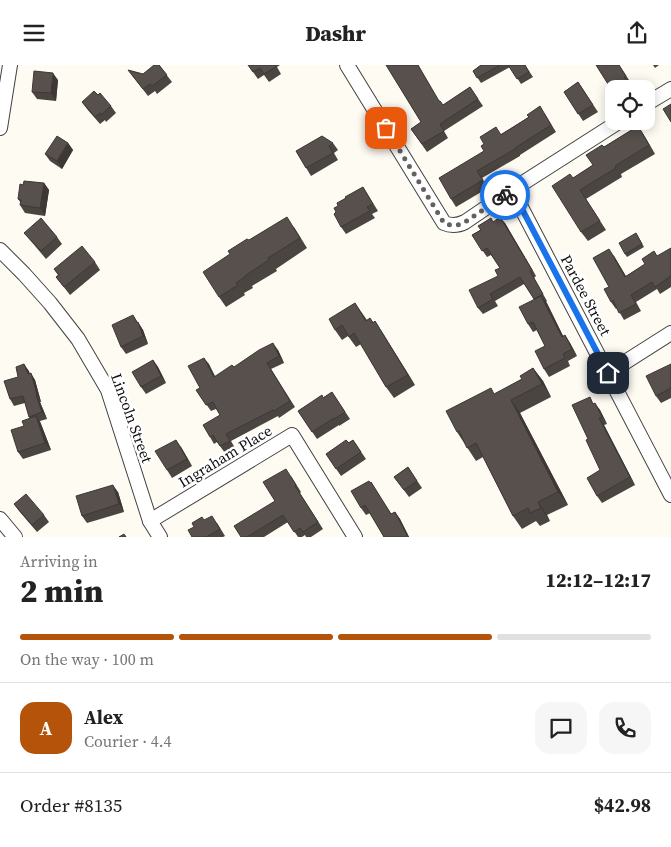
<!DOCTYPE html>
<html lang="en">
<head>
<meta charset="utf-8">
<style>
  body { margin:0; font-family:"Source Serif 4",serif; background:#f6f6f6; color:#222; height:100vh; display:flex; flex-direction:column; font-size:19px; white-space:nowrap }
  * { box-sizing:border-box; margin:0 }
  p { font-size:16px; color:#767676 }
  .icon { flex:none; width:28px; height:28px; fill:none; stroke:currentColor; stroke-width:2; stroke-linecap:round; stroke-linejoin:round }
  .map { position:relative; height:472px; overflow:hidden }
  .panel { display:flex; flex-direction:column; background:#fff; flex:1 }
  .panel>* { flex:none }
  .fabs { position:absolute; left:605px; top:15px; display:grid; gap:10px }
  .fabs a { display:grid; place-items:center; width:50px; height:50px; border-radius:10px; background:#fff; box-shadow:0 2px 12px #0003; font-size:25px }
  .pin { position:absolute; display:grid; place-items:center; width:42px; height:42px; color:#fff; margin:-21px; border-radius:10px; box-shadow:0 2px 8px #0006 }
  .courier { position:absolute; display:grid; place-items:center; width:50px; height:50px; margin:-25px; border:4px solid #1a73e8; border-radius:50%; background:#fff; color:#222; box-shadow:0 1px 6px #0007 }
  .headline em { font-style:normal; font-weight:800 }
  .headline div { display:flex; flex-direction:column-reverse }
  .headline { display:flex; align-items:center; justify-content:space-between; height:85px; padding:0 20px }
  h1 { font-size:32px; font-weight:800; line-height:38px }
  .bar { display:grid; grid-template-columns:repeat(4,1fr); gap:8px 5px; align-content:center; height:60px; padding:0 20px }
  .bar i { height:6px; border-radius:4px; background:#e0e0e0 }
  .bar .active { background:#b45309 }
  .bar p { grid-column:span 4 }
  .line { display:flex; align-items:center; gap:12px; padding:0 20px; border-top:1px solid #e0e0e0 }
  .line div { flex:1 }
  .round { display:grid; place-items:center; flex:none; width:52px; height:52px; border-radius:15px; background:#f6f6f6 }
  header { display:flex; justify-content:space-between; align-items:center; height:65px; padding:0 20px; background:#fff; font-size:22px; font-weight:800 }
  .map>svg:first-child { display:block }
  .lines { fill:none; stroke-linecap:round; stroke-linejoin:round }
  .minor-casing { stroke:#424242; stroke-width:16 }
  .minor { stroke:#fff; stroke-width:14 }
  .wall { fill:#4b4542 }
  .shaded-wall { fill:#3d3836 }
  .building { fill:#57504d; stroke:#3d3836 }
  .done { stroke:#63625f; stroke-width:5; stroke-dasharray:0 9 }
  .route { stroke:#1a73e8; stroke-width:6 }
  .labels { text-anchor:middle; dominant-baseline:central; stroke-width:5; stroke-linejoin:round; paint-order:stroke }
  .street-label { font-size:15px; fill:#0f0f0f; stroke:#fff }
</style>
</head>
<body>
<header><svg class="icon" aria-label="menu" viewBox="0 0 24 24"><path d="M4 6h16M4 12h16M4 18h16"/></svg>Dashr<svg class="icon" aria-label="share" viewBox="0 0 24 24"><path d="M12 15V3M7 8l5-5 5 5M5 13v7h14v-7"/></svg></header>
<div class="map">
<svg width="671" height="472" viewBox="0 0 671 472">
  <rect width="100%" height="100%" fill="#fefbf3"/>
  <g class="lines">
    <defs>
      <g id="minor">
        <path d="M347,0L444,158C451,161 457,161 465,157L512,125L620,56"/>
        <polyline points="646,39 671,24"/>
        <polyline points="0,63 10,0"/>
        <polyline points="512,125 671,430"/>
        <polyline points="0,185 24,209 50,238 78,274 108,325 150,456 160,472"/>
        <polyline points="608,308 671,268"/>
        <polyline points="0,454 15,472"/>
        <polyline points="150,456 292,370 355,472"/>
      </g>
    </defs>
    <!-- minor casing -->
    <use href="#minor" class="minor-casing"/>
    <!-- minor -->
    <use href="#minor" class="minor"/>
  </g>
  <!-- wall -->
  <g class="wall">
    <polygon points="159,0 172,17 157,29 155,26 148,31 128,5 143,9"/>
    <polygon points="248,0 280,0 277,2 281,9 269,17 264,10 258,14"/>
    <polygon points="386,0 418,0 439,36 443,40 470,22 483,41 444,66 448,73 427,87 411,64 421,57"/>
    <polygon points="481,0 525,0 533,12 521,19 510,2 481,18 473,6"/>
    <polygon points="596,0 619,0 631,18 629,19 632,24 614,24 614,28"/>
    <polygon points="653,0 659,0 655,3"/>
    <polygon points="58,15 56,36 37,34 32,27"/>
    <polygon points="578,17 598,47 583,56 564,27"/>
    <polygon points="98,30 111,41 116,48 106,57 105,55 100,59 87,44 82,37"/>
    <polygon points="545,49 556,67 520,90 520,91 482,113 488,123 456,142 451,134 484,86 501,69 529,52"/>
    <polygon points="638,61 655,89 621,109 622,112 586,134 606,165 588,176 581,167 573,113 593,100 604,82"/>
    <polygon points="68,78 73,85 62,104 50,96 45,89"/>
    <polygon points="333,78 338,85 334,88 338,95 311,111 296,86"/>
    <polygon points="44,118 49,125 45,151 25,148 20,140 21,138 18,134 23,120"/>
    <polygon points="363,122 378,146 372,149 375,153 346,169 341,162 336,147 338,141 346,133"/>
    <polygon points="493,157 505,158 536,211 534,213 547,236 546,237 563,271 565,270 570,278 577,291 568,296 570,301 549,312 544,304 545,281 537,265 533,267 528,259 534,234 524,219 495,236 498,241 483,249 478,243 498,211 500,203 491,190 487,192 472,170"/>
    <polygon points="294,162 307,183 276,204 277,206 252,221 253,223 244,228 245,230 226,242 219,232 249,175"/>
    <polygon points="24,168 57,172 62,179 46,194 30,175"/>
    <polygon points="636,168 644,182 627,192 625,189"/>
    <polygon points="671,183 671,222 660,229 657,224 636,237 641,246 624,255 617,243 616,244 611,237 609,222 614,191 626,211"/>
    <polygon points="95,197 100,205 70,230 56,212 58,210 54,204"/>
    <polygon points="355,238 367,255 370,253 373,257 375,256 382,267 415,320 394,333 386,322 361,279 356,282 348,271 342,275 335,265"/>
    <polygon points="138,257 143,265 148,279 126,289 121,282"/>
    <polygon points="278,285 284,298 271,304 295,342 279,353 278,351 231,376 235,383 225,388 217,377 214,379 210,372 220,350 216,344 211,346 196,325 200,323 204,293 215,312 234,302"/>
    <polygon points="153,295 158,302 166,318 146,329 141,322"/>
    <polygon points="24,299 30,309 35,315 41,337 40,337 47,354 40,356 41,359 51,385 23,394 18,387 24,361 30,354 29,352 25,338 14,341 10,334"/>
    <polygon points="671,299 671,333 661,338 656,331"/>
    <polygon points="533,303 543,316 551,332 520,348 568,440 547,450 550,456 540,461 536,456 522,464 513,451 483,392 476,396 457,367 495,329 522,314"/>
    <polygon points="332,327 350,354 339,361 339,360 317,374 298,346 324,332"/>
    <polygon points="594,338 600,345 607,359 604,360 635,420 602,438 597,431 600,405 588,374"/>
    <polygon points="353,375 366,394 341,411 326,389"/>
    <polygon points="181,382 192,401 172,413 167,405"/>
    <polygon points="408,402 422,423 409,432 394,412"/>
    <polygon points="291,411 301,427 300,428 323,464 311,472 306,472 305,470 302,472 298,472 288,457 264,472 241,472 275,436"/>
    <polygon points="371,417 391,449 395,447 400,454 409,472 384,472 370,448 366,450 361,443 370,418"/>
    <polygon points="118,427 124,447 87,458 82,451"/>
    <polygon points="14,439 44,450 49,457 37,467 19,446"/>
    <polygon points="204,455 217,458 225,471 223,472 192,472"/>
  </g>
  <!-- shaded-wall -->
  <g class="shaded-wall">
    <polygon points="53,8 58,15 56,36 51,28"/>
    <polygon points="638,61 644,70 655,89 649,80"/>
    <polygon points="68,78 73,85 62,104 57,96"/>
    <polygon points="44,118 49,125 45,151 40,143"/>
    <polygon points="500,152 505,158 536,211 532,205"/>
    <polygon points="609,184 614,191 630,219 625,212"/>
    <polygon points="541,231 547,238 567,279 562,272"/>
    <polygon points="133,250 143,265 148,279 143,271"/>
    <polygon points="375,256 382,267 415,320 408,310"/>
    <polygon points="565,270 570,278 577,291 572,284"/>
    <polygon points="273,278 278,285 284,298 279,291"/>
    <polygon points="204,293 209,299 219,319 214,312"/>
    <polygon points="153,295 158,302 166,318 161,311"/>
    <polygon points="24,299 29,306 32,316 28,309"/>
    <polygon points="533,303 543,316 551,332 542,319"/>
    <polygon points="31,308 35,315 41,337 37,330"/>
    <polygon points="36,330 40,337 47,354 42,347"/>
    <polygon points="511,335 520,348 568,440 558,427"/>
    <polygon points="595,338 600,345 607,359 602,352"/>
    <polygon points="36,351 41,359 51,385 45,378"/>
    <polygon points="599,353 604,360 635,420 630,412"/>
    <polygon points="176,375 181,382 192,401 187,394"/>
    <polygon points="113,420 118,427 124,447 119,439"/>
    <polygon points="538,437 547,450 550,456 541,443"/>
    <polygon points="395,447 400,454 409,472 408,472"/>
  </g>
  <!-- building -->
  <g class="building">
    <polygon points="154,0 159,0 167,10 152,21 150,19 143,24 128,5 143,9"/>
    <polygon points="248,0 275,0 276,2 264,9 260,3 253,7"/>
    <polygon points="386,0 418,0 439,36 440,36 443,40 470,22 478,34 440,59 444,66 422,79 411,64 421,57"/>
    <polygon points="481,0 500,0 477,13 473,6"/>
    <polygon points="508,0 525,0 529,7 517,14"/>
    <polygon points="596,0 619,0 626,11 624,12 628,17 618,24 614,24 614,26 613,27"/>
    <polygon points="34,6 53,8 51,28 32,27"/>
    <polygon points="578,17 593,40 578,49 564,27"/>
    <polygon points="94,26 98,30 100,28 111,41 101,50 100,48 95,52 82,37"/>
    <polygon points="671,39 671,57 663,44"/>
    <polygon points="540,41 551,60 515,83 515,84 477,106 483,115 451,134 439,113 484,86 481,81 484,79 480,72 496,62 501,70 529,52 527,50"/>
    <polygon points="638,61 649,80 615,101 616,103 580,125 600,156 581,167 552,121 570,109 573,113 593,100 586,90 602,80 604,82"/>
    <polygon points="57,71 68,78 57,96 45,89"/>
    <polygon points="322,71 333,78 329,81 333,88 306,103 296,86"/>
    <polygon points="24,116 44,118 40,143 20,140 21,135 18,134 20,119 23,120"/>
    <polygon points="363,122 373,139 367,142 370,146 341,162 334,149 336,147 334,143 338,141 337,138 346,133 345,132"/>
    <polygon points="287,152 300,173 268,193 269,195 245,211 245,212 236,218 238,220 219,232 203,207 230,189 228,186 247,174 249,175"/>
    <polygon points="500,152 532,205 530,206 543,229 534,234 520,212 490,229 493,234 478,243 469,225 498,211 495,205 500,203 487,183 482,186 472,170 481,165 478,161 491,153 493,157"/>
    <polygon points="41,153 57,172 41,186 24,168"/>
    <polygon points="636,168 642,179 625,189 619,178"/>
    <polygon points="82,181 95,197 64,222 56,212 59,210 54,204"/>
    <polygon points="671,183 671,211 655,222 652,217 631,230 636,239 619,248 613,235 611,237 604,224 609,222 593,193 609,184 625,212 645,199 642,194 654,186 657,191"/>
    <polygon points="541,231 562,272 565,270 572,284 563,289 565,293 544,304 535,286 545,281 533,257 528,259 519,242"/>
    <polygon points="355,238 366,256 370,253 373,258 375,256 408,310 386,322 354,268 349,272 342,260 335,265 329,254"/>
    <polygon points="133,250 137,258 138,257 143,271 121,282 112,260"/>
    <polygon points="273,278 279,291 267,298 290,336 274,346 273,345 226,369 230,376 220,381 213,370 210,372 203,360 220,350 213,337 206,340 196,325 200,323 188,301 204,293 214,312 232,300 234,302 259,285"/>
    <polygon points="153,295 161,311 141,322 132,307"/>
    <polygon points="24,299 28,309 31,308 37,330 36,330 42,347 29,352 23,331 10,334 4,316 18,312 16,302"/>
    <polygon points="671,299 671,323 656,331 646,311"/>
    <polygon points="533,303 542,319 511,335 558,427 538,437 541,443 530,448 528,443 513,451 476,378 467,383 459,366 457,367 446,346 491,323 494,329 522,314 520,311"/>
    <polygon points="332,327 345,347 334,354 334,353 312,367 298,346 322,330 323,333"/>
    <polygon points="590,332 593,339 595,338 602,352 599,353 630,412 597,431 587,413 600,405 586,375 588,374 572,340"/>
    <polygon points="36,351 45,378 18,387 11,365 24,361 22,356"/>
    <polygon points="176,375 187,394 167,405 155,386"/>
    <polygon points="346,375 349,378 353,375 361,387 336,404 326,389"/>
    <polygon points="408,402 417,416 404,425 394,412"/>
    <polygon points="286,404 296,420 295,421 318,457 303,467 300,463 294,467 283,450 247,472 241,472 234,461 275,436 263,417"/>
    <polygon points="369,416 370,418 371,417 391,449 395,447 408,472 384,472 365,440 361,443 351,426"/>
    <polygon points="113,420 119,439 82,451 76,431"/>
    <polygon points="26,429 44,450 32,460 14,439"/>
    <polygon points="212,451 220,464 206,472 192,472 188,465 194,462 192,458 202,452 204,455"/>
    <polygon points="124,469 126,472 119,472"/>
  </g>
  <g class="lines">
    <!-- done -->
    <path class="done" d="M386,63L444,158C451,161 458,161 465,157L505,130"/>
    <!-- route -->
    <polyline class="route" points="505,130 512,125 608,308"/>
  </g>
  <g class="labels">
    <!-- street labels -->
    <g class="street-label">
      <text transform="translate(586 230) rotate(62)">Pardee Street</text>
      <text transform="translate(132 353) rotate(70)">Lincoln Street</text>
      <text transform="translate(225 391) rotate(-31)">Ingraham Place</text>
    </g>
  </g>
</svg>
<div class="fabs">
<a><svg class="icon" aria-label="locate" viewBox="0 0 24 24"><circle cx="12" cy="12" r="6"/><path d="M12 2v4M12 18v4M2 12h4M18 12h4"/></svg></a>
</div>
<div class="pin" style="left:386px;top:63px;background:#ea580c"><svg class="icon" aria-label="bag" viewBox="0 0 24 24"><path d="M5 8h14l-1 12H6zM9 8a3 3 0 0 1 6 0"/></svg></div>
<div class="pin" style="left:608px;top:308px;background:#1f2937"><svg class="icon" aria-label="home" viewBox="0 0 24 24"><path d="M3 11l9-7 9 7M6 9v11h12V9"/></svg></div>
<div class="courier" style="left:505px;top:130px"><svg class="icon" aria-label="bike" viewBox="0 0 24 24"><circle cx="6" cy="16" r="4"/><circle cx="18" cy="16" r="4"/><path d="M6 16l4-8h5l3 8M10 8l3 8H6M13 5h3"/></svg></div>
</div>
<section class="panel">
<div class="headline"><div><h1>2 min</h1><p>Arriving in</p></div><em>12:12–12:17</em></div>
<div class="bar"><i class="active"></i><i class="active"></i><i class="active"></i><i></i><p>On the way · 100 m</p></div>
<div class="line" style="height:90px"><b class="round" style="background:#b45309;color:#fff">A</b><div><b>Alex</b><p>Courier · 4.4</p></div><a class="round"><svg class="icon" aria-label="chat" viewBox="0 0 24 24"><path d="M4 5h16v11H9l-5 4z"/></svg></a><a class="round"><svg class="icon" aria-label="phone" viewBox="0 0 24 24"><path d="M5 4h4l2 5-3 2q2 4 5 5l2-3 5 2v4C11 20 4 13 5 4z"/></svg></a></div>
<div class="line" style="height:65px"><div>Order #8135</div><b>$42.98</b></div>
</section>
</body>
</html>
